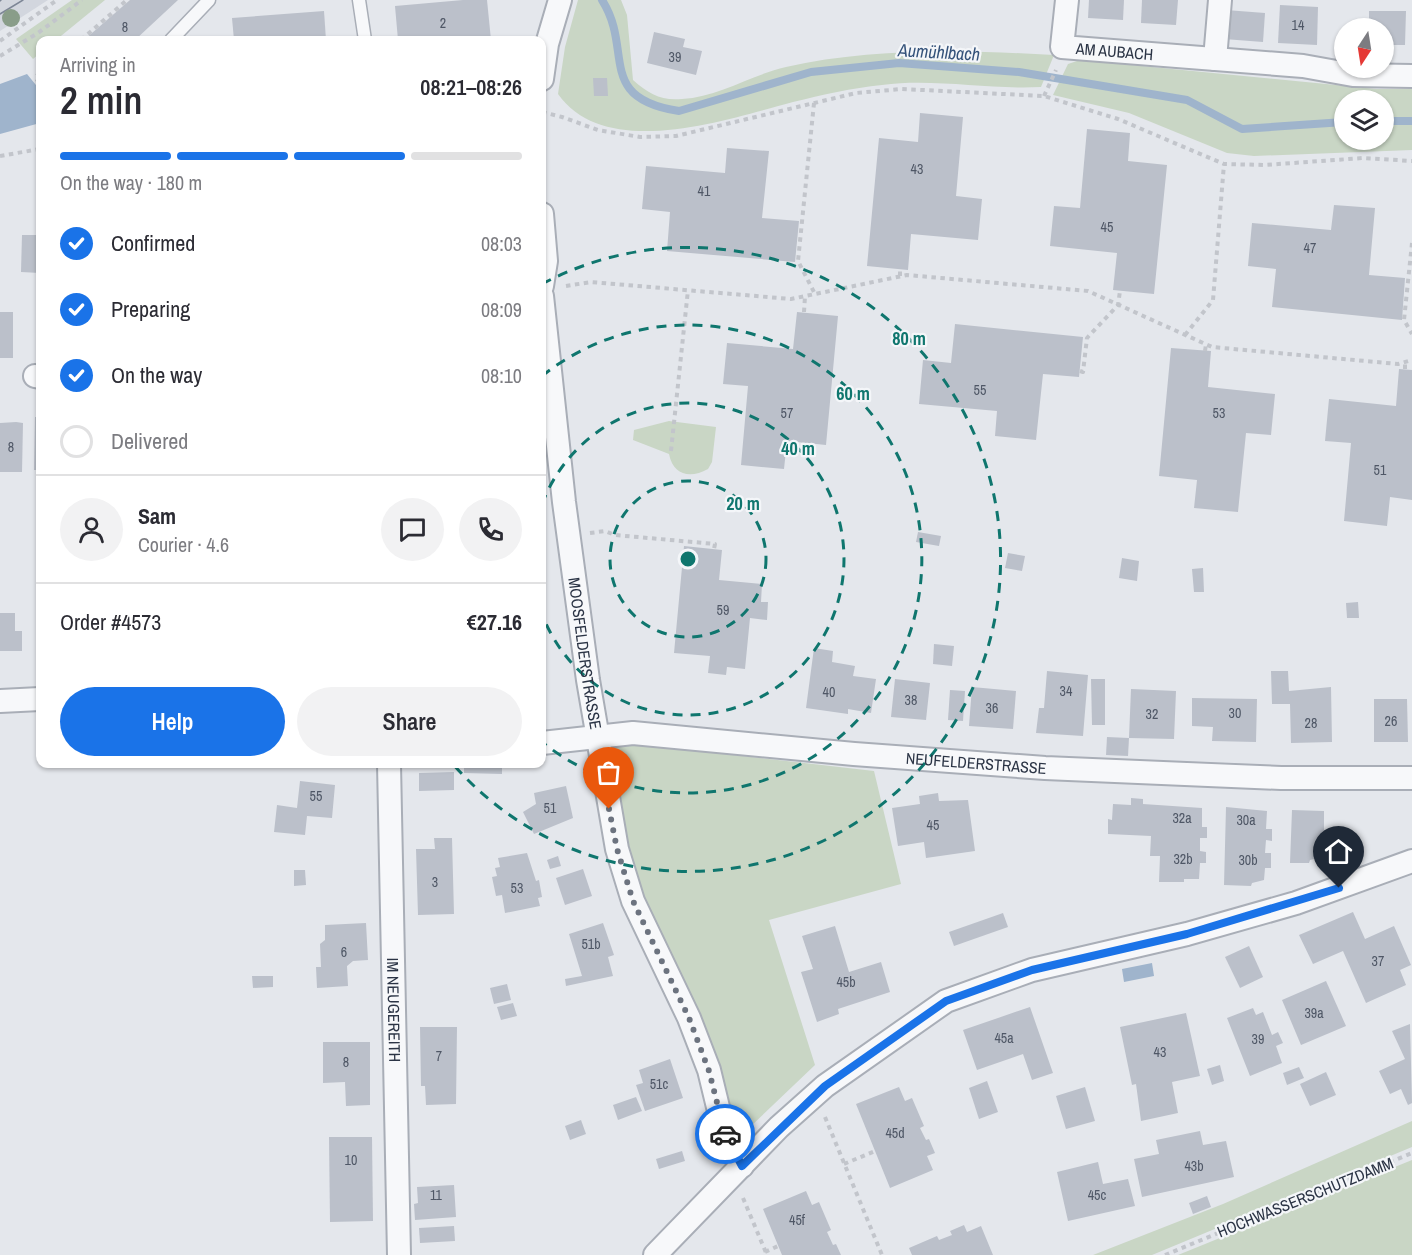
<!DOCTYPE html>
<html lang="en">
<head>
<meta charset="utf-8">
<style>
  body { margin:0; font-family:"Archivo Narrow",sans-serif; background:#f2f2f3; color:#2b2b33; height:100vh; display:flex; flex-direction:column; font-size:22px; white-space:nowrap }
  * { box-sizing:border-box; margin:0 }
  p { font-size:20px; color:#7c7c81 }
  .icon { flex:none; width:33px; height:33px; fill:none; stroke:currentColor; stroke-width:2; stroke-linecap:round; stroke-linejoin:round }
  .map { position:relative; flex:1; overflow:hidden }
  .details { position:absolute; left:36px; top:36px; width:510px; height:732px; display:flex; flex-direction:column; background:#fff; border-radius:12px; box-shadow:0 2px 4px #0004 }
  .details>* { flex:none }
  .needle { width:39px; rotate:192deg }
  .controls { position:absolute; left:1334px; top:18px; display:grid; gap:12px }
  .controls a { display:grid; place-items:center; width:60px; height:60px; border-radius:50%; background:#fff; box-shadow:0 2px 4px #0004; font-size:30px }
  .pin { position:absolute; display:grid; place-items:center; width:51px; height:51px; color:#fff; margin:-62px -26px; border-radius:50% 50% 50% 0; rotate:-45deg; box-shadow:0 0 6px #0007 }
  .pin .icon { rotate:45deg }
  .courier { position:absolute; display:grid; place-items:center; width:60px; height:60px; margin:-30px; border:4px solid #1a73e8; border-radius:50%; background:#fff; color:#222; box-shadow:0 2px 8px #0007 }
  .head em { font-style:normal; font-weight:600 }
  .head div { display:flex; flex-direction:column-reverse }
  .head { display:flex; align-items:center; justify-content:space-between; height:102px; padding:0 24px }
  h1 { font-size:39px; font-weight:600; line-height:45px }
  .bar { display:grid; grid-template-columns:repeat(4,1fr); gap:9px 6px; align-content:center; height:72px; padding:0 24px }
  .bar i { height:8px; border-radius:4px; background:#e1e1e2 }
  .bar .active { background:#1a73e8 }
  .bar p { grid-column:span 4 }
  .line { display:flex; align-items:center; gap:15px; padding:0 24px; border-top:2px solid #e1e1e2 }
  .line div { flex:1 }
  .round { display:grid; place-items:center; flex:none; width:63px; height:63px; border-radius:32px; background:#f2f2f3 }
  ol { padding:0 24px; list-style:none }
  li { display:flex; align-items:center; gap:18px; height:66px }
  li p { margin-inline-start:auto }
  li .icon { padding:6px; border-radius:50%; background:#1a73e8; color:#fff; stroke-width:4 }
  li:last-child { color:#7c7c81 }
  li i { width:33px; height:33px; border:3px solid #e1e1e2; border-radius:50% }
  .action { display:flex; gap:12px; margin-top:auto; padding:12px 24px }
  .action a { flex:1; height:69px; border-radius:36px; background:#1a73e8; color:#fff; font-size:24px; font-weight:600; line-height:69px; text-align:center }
  .action a+a { background:#f2f2f3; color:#2b2b33 }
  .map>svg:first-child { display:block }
  .built { fill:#d2d6de }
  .green { fill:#c9d6c5; fill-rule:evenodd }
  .water { fill:#9fb4cc }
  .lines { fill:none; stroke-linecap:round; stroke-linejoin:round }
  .stream { stroke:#9fb4cc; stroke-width:8 }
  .building { fill:#bbc0ca }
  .service-casing { stroke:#a9aeb7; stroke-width:15 }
  .minor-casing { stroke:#a9aeb7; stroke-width:26 }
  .path { stroke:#c2c5cb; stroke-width:4; stroke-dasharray:4.5 4.5; stroke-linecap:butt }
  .service { stroke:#f7f8fa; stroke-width:12 }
  .minor { stroke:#f7f8fa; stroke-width:22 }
  .tram { stroke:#7d8696; stroke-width:1.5 }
  .tree { fill:#899d89 }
  .done { stroke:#6c737f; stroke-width:6; stroke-dasharray:0 10.8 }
  .route { stroke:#1a73e8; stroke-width:8 }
  .ring { fill:none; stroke:#0f766e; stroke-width:3; stroke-dasharray:10 8 }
  .labels { text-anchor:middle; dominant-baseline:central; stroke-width:4.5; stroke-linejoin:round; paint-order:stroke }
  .number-label { font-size:14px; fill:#4f5766 }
  .street-label { font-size:16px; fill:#2b3445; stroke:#f4f6f9 }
  .water-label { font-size:18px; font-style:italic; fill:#34527a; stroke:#f4f6f9 }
  .centre { fill:#0f766e; stroke:#f4f6f9; stroke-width:3 }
  .ring-label { font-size:18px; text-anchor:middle; font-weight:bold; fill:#0f766e; stroke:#f4f6f9; stroke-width:4.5; stroke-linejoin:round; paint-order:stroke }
</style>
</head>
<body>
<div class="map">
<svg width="1412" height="1255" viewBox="0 0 1412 1255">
  <rect width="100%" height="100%" fill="#e4e7ec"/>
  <!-- built -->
  <polygon class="built" points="0,0 48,0 0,31"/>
  <!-- green -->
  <g class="green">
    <polygon points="72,0 105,0 56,40 40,40 40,53 33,59 16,39"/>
    <path d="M578,0H621L627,15L633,80C649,94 661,101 682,99C718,97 751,75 786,67C869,48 969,50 1054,55L1041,87C989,90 934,78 882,85C852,88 822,95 793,102C728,119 606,162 558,94L565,47Z"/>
    <path d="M1080,60L1377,89H1412V150L1254,156L1227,153L1129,113L1053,95L1068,64ZM1344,100H1383V140H1344Z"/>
    <path d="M669,421L716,427L712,462L708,469C690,479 673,475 669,454L633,440L634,430Z"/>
    <polygon points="621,742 874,771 901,884 769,920 815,1065 750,1127 738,1130 731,1121 632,878 605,752 611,745"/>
    <polygon points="1412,1121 1412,1147 1152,1255 1093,1255 1223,1204"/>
    <polygon points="1412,1160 1412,1255 1178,1255"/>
  </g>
  <!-- water -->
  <g class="water">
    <polygon points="27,74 40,90 40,123 0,134 0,84"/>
    <polygon points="1152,963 1154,976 1124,982 1122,969"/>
  </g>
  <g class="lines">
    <!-- stream -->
    <g class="stream">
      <path d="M602,0C634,50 595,98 679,111L811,72L899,63L1019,72L1187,100L1242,129L1344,122"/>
      <polyline points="1383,121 1412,121"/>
    </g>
  </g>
  <!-- building -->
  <g class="building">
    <polygon points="130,0 178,0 135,40 84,40"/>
    <polygon points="463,0 487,0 491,40 398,40 395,6"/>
    <polygon points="1089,0 1124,0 1123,20 1088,18"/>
    <polygon points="1142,0 1178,0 1176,25 1141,23"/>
    <polygon points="1280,5 1318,7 1317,45 1278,43"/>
    <polygon points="1226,10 1265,13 1263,42 1224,39"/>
    <polygon points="324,11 326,40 234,40 232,18"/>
    <polygon points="1369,11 1406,11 1405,45 1383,45 1383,28 1369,28"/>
    <polygon points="654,32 685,39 683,47 702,51 696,75 647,63"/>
    <polygon points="593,78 607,78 608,96 594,96"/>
    <polygon points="920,113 963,117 956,196 982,199 978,240 911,234 908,270 867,266 879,138 918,142"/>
    <polygon points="1087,129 1130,133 1128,161 1167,165 1154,294 1113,290 1117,253 1050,246 1054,206 1080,208"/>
    <polygon points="727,148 769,151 762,218 799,221 795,262 667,251 670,212 642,209 646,166 725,173"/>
    <polygon points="1334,205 1375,208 1369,275 1405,278 1402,320 1272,307 1276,269 1248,266 1252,223 1331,230"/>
    <polygon points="22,235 40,235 40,273 21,272"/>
    <rect x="0" y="312" width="13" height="46"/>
    <polygon points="797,312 838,316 826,445 787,441 784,469 741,465 748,386 723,384 727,343 793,349"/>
    <polygon points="955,324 1083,337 1079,377 1043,374 1036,440 995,436 997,411 919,404 923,360 951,363"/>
    <polygon points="1171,348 1211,351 1208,387 1275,394 1271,435 1246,433 1238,512 1194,508 1197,480 1159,476"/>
    <polygon points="1399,369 1412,370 1412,500 1390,497 1387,526 1344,521 1351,443 1325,441 1329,399 1396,406"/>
    <polygon points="35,417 40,417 40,470 34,470"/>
    <polygon points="16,422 23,423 22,472 0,472 0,423"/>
    <polygon points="918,532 941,536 939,546 916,542"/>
    <polygon points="684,546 722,550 719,580 762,584 761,602 768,602 767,620 750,618 745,669 727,667 726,675 708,673 710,656 674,653"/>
    <polygon points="1008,553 1025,556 1022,571 1005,568"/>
    <polygon points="1122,558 1139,561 1137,581 1119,578"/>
    <polygon points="1203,568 1204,592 1194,592 1192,569"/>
    <polygon points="1358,602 1359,618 1347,618 1346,603"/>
    <polygon points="0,613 15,613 15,631 22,631 22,651 0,651"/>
    <polygon points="934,644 954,646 952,666 933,664"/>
    <polygon points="814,648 833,651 832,662 855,666 853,676 876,679 871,713 848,709 848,714 806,708"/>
    <polygon points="1047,671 1088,675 1083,736 1036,733 1039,708 1044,708"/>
    <polygon points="1271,671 1288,671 1289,691 1331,687 1332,742 1291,743 1290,704 1272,704"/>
    <polygon points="895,679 930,683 926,720 891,717"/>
    <polygon points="1091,679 1105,679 1105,725 1092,725"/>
    <polygon points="972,687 1016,691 1013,729 969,726"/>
    <polygon points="1131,689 1176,691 1174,739 1129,738"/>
    <polygon points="950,690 965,691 963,721 948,720"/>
    <polygon points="1192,698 1257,699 1256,742 1212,741 1213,727 1192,726"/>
    <polygon points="1374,699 1407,699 1408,742 1374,742"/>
    <polygon points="1107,737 1129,738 1128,756 1106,755"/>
    <polygon points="464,764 502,764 502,774 464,773"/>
    <polygon points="454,772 454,790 419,791 419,773"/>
    <polygon points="300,781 335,785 332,818 307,816 305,835 274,832 277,805 297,808"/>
    <polygon points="566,786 573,818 534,834 523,812 536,804 534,793"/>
    <polygon points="938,793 939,801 968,800 975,851 926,858 924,842 898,846 892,808 920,804 919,796"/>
    <polygon points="1131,798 1143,799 1143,804 1202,808 1202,827 1207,827 1207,838 1200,838 1200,851 1206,852 1206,863 1200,863 1199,879 1184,879 1184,882 1159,882 1160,856 1150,856 1151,836 1108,834 1108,819 1112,820 1113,804 1131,805"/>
    <polygon points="1226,807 1267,811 1266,829 1272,829 1272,841 1266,840 1265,853 1271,853 1271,868 1265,868 1264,880 1252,883 1251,886 1224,885"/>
    <polygon points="1292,810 1324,811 1324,830 1332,830 1331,849 1323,849 1323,857 1310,860 1309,863 1290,863"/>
    <polygon points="434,838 452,838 454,914 418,915 416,849 435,849"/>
    <polygon points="527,853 536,881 539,880 542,897 538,898 540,906 505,913 502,895 496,896 492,877 497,876 495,868 500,867 498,858"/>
    <polygon points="558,856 561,866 550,869 547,860"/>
    <polygon points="583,869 592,896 565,905 556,878"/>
    <polygon points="294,870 305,870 306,885 294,886"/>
    <polygon points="1353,912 1365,939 1394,926 1411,965 1400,970 1406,985 1366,1003 1343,951 1313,964 1299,935"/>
    <polygon points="1003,913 1008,927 954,946 949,932"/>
    <polygon points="366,923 368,960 353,961 347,966 348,986 317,988 316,967 321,967 320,944 325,940 325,925"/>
    <polygon points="603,923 614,955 608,957 613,976 566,986 565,979 582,976 569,934"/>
    <polygon points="835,926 849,972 881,962 890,992 838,1009 839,1014 817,1022 801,972 813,969 802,936"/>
    <polygon points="1249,946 1263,977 1240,988 1225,957"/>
    <polygon points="252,976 273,976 273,987 253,988"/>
    <polygon points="1326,981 1346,1026 1301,1045 1282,1000"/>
    <polygon points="507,984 511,1000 494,1004 490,988"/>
    <polygon points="513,1003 517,1016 501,1020 497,1007"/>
    <polygon points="1030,1007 1053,1073 1032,1080 1023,1054 977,1070 963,1030"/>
    <polygon points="1253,1008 1256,1015 1263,1012 1272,1035 1278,1032 1283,1043 1276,1046 1282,1063 1250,1076 1227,1018"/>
    <polygon points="1186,1013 1200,1076 1172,1082 1178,1113 1141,1121 1136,1084 1132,1085 1120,1027"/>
    <polygon points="1410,1024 1412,1103 1408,1105 1401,1089 1390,1094 1379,1071 1405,1059 1392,1031"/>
    <polygon points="420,1027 457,1027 456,1104 426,1105 425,1086 421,1086"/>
    <polygon points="323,1042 370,1042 370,1105 346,1106 345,1082 323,1083"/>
    <polygon points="670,1059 683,1098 645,1111 636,1085 643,1083 639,1070"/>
    <polygon points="1220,1065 1224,1081 1212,1085 1207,1069"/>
    <polygon points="1299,1067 1304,1078 1287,1085 1283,1073"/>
    <polygon points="1326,1072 1336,1095 1310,1106 1300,1084"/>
    <polygon points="987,1081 998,1112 979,1119 969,1088"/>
    <polygon points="899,1087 905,1101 912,1098 924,1126 920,1128 926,1140 929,1139 935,1153 927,1156 933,1170 890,1188 856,1104"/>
    <polygon points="1085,1087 1095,1121 1066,1129 1056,1096"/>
    <polygon points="636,1097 642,1111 618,1120 613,1105"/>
    <polygon points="581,1120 586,1134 570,1140 565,1126"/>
    <polygon points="1200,1131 1203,1145 1226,1141 1234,1177 1142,1197 1134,1159 1159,1154 1156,1140"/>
    <polygon points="329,1137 372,1137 373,1221 330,1222"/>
    <polygon points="682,1151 685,1161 659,1169 656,1159"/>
    <polygon points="1098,1162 1103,1184 1128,1179 1135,1206 1068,1221 1057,1172"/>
    <polygon points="454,1185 456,1217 415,1220 414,1204 418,1203 417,1187"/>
    <polygon points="806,1191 812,1205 819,1202 831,1230 827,1232 833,1245 836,1244 841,1255 782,1255 763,1209"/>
    <polygon points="1207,1196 1211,1207 1193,1214 1189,1203"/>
    <polygon points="964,1225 967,1232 981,1226 993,1255 912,1255 909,1248 937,1236 939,1240 952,1235 950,1231"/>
    <polygon points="454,1226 455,1241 420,1243 419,1228"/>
  </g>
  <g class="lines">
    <defs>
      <g id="service">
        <polyline points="359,0 365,40"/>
        <polyline points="171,40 209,0"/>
      </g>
      <g id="minor">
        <path id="s1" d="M1067,0L1062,47L1303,66L1353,75L1412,76"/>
        <polyline points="1215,59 1220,0"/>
        <polyline points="542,79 547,44 560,0"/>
        <polyline points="542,214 546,261 542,286"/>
        <path id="s2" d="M542,296L564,502L588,680L617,849L633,901L689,1018L709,1070L725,1136L742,1166"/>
        <polyline points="35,376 40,377"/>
        <polyline points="0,701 40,699"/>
        <path id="s3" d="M542,743L633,733L854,754L1045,768L1281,778H1412"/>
        <path id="s4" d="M389,764L399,1255"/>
        <polyline points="655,1255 779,1127 825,1086 946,1001 1032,970 1187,934 1296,903 1412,861"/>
      </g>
    </defs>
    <!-- service casing -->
    <use href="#service" class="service-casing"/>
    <!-- minor casing -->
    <use href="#minor" class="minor-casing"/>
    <!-- path -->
    <g class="path">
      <polyline points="81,40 127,0"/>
      <polyline points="0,41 57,0"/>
      <polyline points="0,56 38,33 82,0"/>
      <polyline points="40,73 35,77 40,84"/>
      <polyline points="1044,96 1056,70"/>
      <polyline points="814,103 798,261 815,294"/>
      <polyline points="542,112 562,117 598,130 640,137 676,136 856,93 902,89 1044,96 1118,119 1224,164 1265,165 1363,158 1412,161"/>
      <polyline points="0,156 40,149"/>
      <polyline points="1412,243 1404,320 1412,334"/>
      <polyline points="900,276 900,270"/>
      <polyline points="566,286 591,282 791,299 907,275 1088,291 1212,347 1398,364 1412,360"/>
      <polyline points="804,312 805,296"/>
      <polyline points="1185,335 1213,300 1224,164"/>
      <polyline points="1205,351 1206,344"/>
      <polyline points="1405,369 1405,362"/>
      <polyline points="1080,371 1083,372 1087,338 1118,305 1120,291"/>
      <polyline points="671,451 688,290"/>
      <polyline points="590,533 605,531 615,535 715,544 714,549"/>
      <polyline points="825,1117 882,1255"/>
      <polyline points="844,1164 875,1151"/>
      <polyline points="743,1198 767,1255"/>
      <polyline points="765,1252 778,1246"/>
      <polyline points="1165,1255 1412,1153"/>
    </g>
    <!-- service -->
    <use href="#service" class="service"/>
    <!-- minor -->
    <use href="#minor" class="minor"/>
    <!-- tram -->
    <g class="tram">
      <polyline points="0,1 1,0"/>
      <polyline points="0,14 23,0"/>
    </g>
  </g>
  <!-- trees -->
  <circle class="tree" cx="11" cy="18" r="9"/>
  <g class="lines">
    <!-- done -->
    <polyline class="done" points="609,809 617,849 633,901 689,1018 709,1071 725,1134"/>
    <!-- route -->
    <polyline class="route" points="725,1134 742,1166 825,1086 946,1001 1032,970 1187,934 1339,888"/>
  </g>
  <!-- distance rings -->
  <g class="ring">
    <circle cx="688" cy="559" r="78"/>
    <path d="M542 504A156 156 0 1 1 542 614"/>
    <path d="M542 376A234 234 0 1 1 542 742"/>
    <path d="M542 284A312 312 0 1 1 453 764"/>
  </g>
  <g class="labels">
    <!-- number labels -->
    <g class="number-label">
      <text x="443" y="23">2</text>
      <text x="1298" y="25">14</text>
      <text x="125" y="27">8</text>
      <text x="675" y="57">39</text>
      <text x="917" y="169">43</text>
      <text x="704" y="191">41</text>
      <text x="1107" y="227">45</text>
      <text x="1310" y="248">47</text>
      <text x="980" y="390">55</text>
      <text x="787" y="413">57</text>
      <text x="1219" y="413">53</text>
      <text x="11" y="447">8</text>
      <text x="1380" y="470">51</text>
      <text x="723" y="610">59</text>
      <text x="1066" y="691">34</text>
      <text x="829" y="692">40</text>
      <text x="911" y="700">38</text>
      <text x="992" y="708">36</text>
      <text x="1235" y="713">30</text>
      <text x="1152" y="714">32</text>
      <text x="1391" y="721">26</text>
      <text x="1311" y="723">28</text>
      <text x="316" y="796">55</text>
      <text x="550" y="808">51</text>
      <text x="1182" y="818">32a</text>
      <text x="1246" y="820">30a</text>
      <text x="933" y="825">45</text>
      <text x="1183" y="859">32b</text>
      <text x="1248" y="860">30b</text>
      <text x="435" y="882">3</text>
      <text x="517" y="888">53</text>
      <text x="591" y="944">51b</text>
      <text x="344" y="952">6</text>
      <text x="1378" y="961">37</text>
      <text x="846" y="982">45b</text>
      <text x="1314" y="1013">39a</text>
      <text x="1004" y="1038">45a</text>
      <text x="1258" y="1039">39</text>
      <text x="1160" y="1052">43</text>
      <text x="439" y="1056">7</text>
      <text x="346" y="1062">8</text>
      <text x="659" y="1084">51c</text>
      <text x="895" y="1133">45d</text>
      <text x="351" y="1160">10</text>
      <text x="1194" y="1166">43b</text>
      <text x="436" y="1195">11</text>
      <text x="1097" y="1195">45c</text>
      <text x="797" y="1220">45f</text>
    </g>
    <!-- street labels -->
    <g class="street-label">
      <text stroke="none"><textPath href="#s1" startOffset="100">AM AUBACH</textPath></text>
      <text stroke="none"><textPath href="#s2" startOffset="360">MOOSFELDERSTRASSE</textPath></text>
      <text stroke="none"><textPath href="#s3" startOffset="436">NEUFELDERSTRASSE</textPath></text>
      <text stroke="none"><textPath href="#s4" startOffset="246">IM NEUGEREITH</textPath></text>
      <text transform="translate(1305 1197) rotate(-22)">HOCHWASSERSCHUTZDAMM</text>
    </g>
    <!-- water labels -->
    <g class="water-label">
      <text transform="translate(939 52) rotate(3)">Aumühlbach</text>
    </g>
  </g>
  <circle cx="688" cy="559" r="9" class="centre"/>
  <g class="ring-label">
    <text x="909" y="345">80 m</text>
    <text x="853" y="400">60 m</text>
    <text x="798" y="455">40 m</text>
    <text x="743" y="510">20 m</text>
  </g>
</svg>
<div class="controls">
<a><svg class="needle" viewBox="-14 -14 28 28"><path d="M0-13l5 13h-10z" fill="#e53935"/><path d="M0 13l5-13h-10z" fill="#7c7c81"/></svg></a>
<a><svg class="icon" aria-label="layers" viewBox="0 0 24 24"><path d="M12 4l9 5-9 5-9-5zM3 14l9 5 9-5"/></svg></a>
</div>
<div class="pin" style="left:609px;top:809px;background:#ea580c"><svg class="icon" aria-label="bag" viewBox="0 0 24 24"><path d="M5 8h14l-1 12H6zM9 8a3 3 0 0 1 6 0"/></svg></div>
<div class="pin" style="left:1339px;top:888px;background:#1f2937"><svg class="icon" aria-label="home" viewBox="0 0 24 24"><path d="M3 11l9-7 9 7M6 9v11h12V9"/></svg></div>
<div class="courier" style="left:725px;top:1134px"><svg class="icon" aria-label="car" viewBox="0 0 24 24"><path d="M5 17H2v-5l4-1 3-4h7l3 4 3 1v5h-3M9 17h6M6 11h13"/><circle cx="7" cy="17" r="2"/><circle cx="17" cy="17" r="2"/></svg></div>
<section class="details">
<div class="head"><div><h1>2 min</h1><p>Arriving in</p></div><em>08:21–08:26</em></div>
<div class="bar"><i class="active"></i><i class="active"></i><i class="active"></i><i></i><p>On the way · 180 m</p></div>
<ol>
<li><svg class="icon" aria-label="check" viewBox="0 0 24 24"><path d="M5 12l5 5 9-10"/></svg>Confirmed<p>08:03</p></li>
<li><svg class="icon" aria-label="check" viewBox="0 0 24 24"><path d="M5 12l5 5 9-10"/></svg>Preparing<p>08:09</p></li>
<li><svg class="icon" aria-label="check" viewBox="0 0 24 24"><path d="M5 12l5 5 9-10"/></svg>On the way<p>08:10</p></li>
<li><i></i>Delivered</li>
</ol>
<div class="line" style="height:108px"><a class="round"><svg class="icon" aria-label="person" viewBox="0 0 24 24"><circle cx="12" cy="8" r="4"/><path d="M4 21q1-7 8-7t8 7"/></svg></a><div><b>Sam</b><p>Courier · 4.6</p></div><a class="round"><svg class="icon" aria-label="chat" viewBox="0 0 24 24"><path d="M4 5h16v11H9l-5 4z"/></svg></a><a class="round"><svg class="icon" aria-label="phone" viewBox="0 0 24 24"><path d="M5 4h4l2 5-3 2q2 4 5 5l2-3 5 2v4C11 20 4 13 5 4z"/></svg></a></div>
<div class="line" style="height:78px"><div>Order #4573</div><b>€27.16</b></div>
<div class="action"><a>Help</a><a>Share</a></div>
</section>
</div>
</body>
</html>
